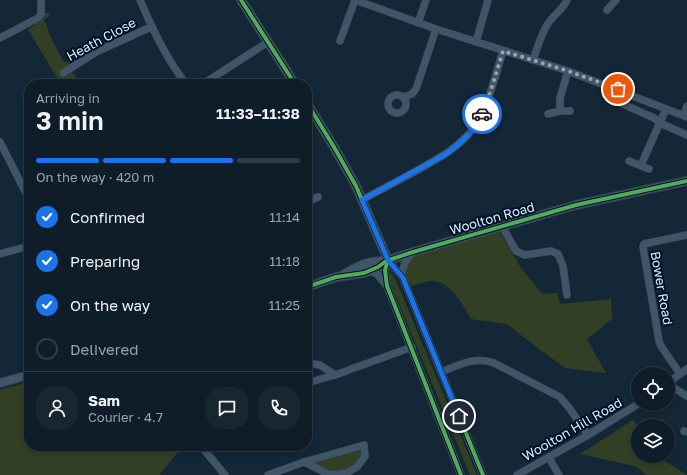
<!DOCTYPE html>
<html lang="en">
<head>
<meta charset="utf-8">
<style>
  body { margin:0; font-family:"Golos Text",sans-serif; background:#182630; color:#f1f3f6; height:100vh; display:flex; flex-direction:column; font-size:15px; white-space:nowrap }
  * { box-sizing:border-box; margin:0 }
  p { font-size:13px; color:#9ba2a8 }
  .icon { flex:none; width:22px; height:22px; fill:none; stroke:currentColor; stroke-width:2; stroke-linecap:round; stroke-linejoin:round }
  .map { position:relative; flex:1; overflow:hidden }
  .sheet { position:absolute; left:24px; top:79px; width:288px; height:372px; display:flex; flex-direction:column; background:#0f1d28; border-radius:16px; box-shadow:0 2px 6px #0003,0 0 0 1px #2f3b45 }
  .sheet>* { flex:none }
  .tools { position:absolute; left:631px; top:367px; display:grid; gap:8px }
  .tools a { display:grid; place-items:center; width:44px; height:44px; border-radius:50%; background:#0f1d28; box-shadow:0 2px 6px #0003,0 0 0 1px #2f3b45; font-size:20px }
  .pin { position:absolute; display:grid; place-items:center; width:34px; height:34px; color:#fff; margin:-17px; border:2px solid #fff; border-radius:50%; box-shadow:0 1px 4px #0007 }
  .courier { position:absolute; display:grid; place-items:center; width:40px; height:40px; margin:-20px; border:3px solid #1a73e8; border-radius:50%; background:#fff; color:#222; box-shadow:0 1px 5px #0007 }
  .headline em { font-style:normal; font-weight:600 }
  .headline div { display:flex; flex-direction:column-reverse }
  .headline { display:flex; align-items:center; justify-content:space-between; height:68px; padding:0 12px }
  h1 { font-size:26px; font-weight:600; line-height:30px }
  .bar { display:grid; grid-template-columns:repeat(4,1fr); gap:6px 4px; align-content:center; height:48px; padding:0 12px }
  .bar i { height:5px; border-radius:3px; background:#2f3b45 }
  .bar .selected { background:#1a73e8 }
  .bar p { grid-column:span 4 }
  .line { display:flex; align-items:center; gap:10px; padding:0 12px; border-top:1px solid #2f3b45 }
  .line div { flex:1 }
  .round { display:grid; place-items:center; flex:none; width:42px; height:42px; border-radius:16px; background:#182630 }
  ol { padding:0 12px; list-style:none }
  li { display:flex; align-items:center; gap:12px; height:44px }
  li p { margin-inline-start:auto }
  li .icon { padding:4px; border-radius:50%; background:#1a73e8; color:#fff; stroke-width:4 }
  li:last-child { color:#9ba2a8 }
  li i { width:22px; height:22px; border:2px solid #2f3b45; border-radius:50% }
  .map>svg:first-child { display:block }
  .green { fill:#314024 }
  .lines { fill:none; stroke-linecap:round; stroke-linejoin:round }
  .minor-casing { stroke:#33414c; stroke-width:8 }
  .tertiary-casing { stroke:#33414c; stroke-width:10 }
  .minor { stroke:#405668; stroke-width:7 }
  .tertiary { stroke:#405668; stroke-width:8 }
  .cycleway-casing { stroke:#001025; stroke-width:6 }
  .cycleway { stroke:#51ab58; stroke-width:4 }
  .done { stroke:#94a7b8; stroke-width:4; stroke-dasharray:0 7.2 }
  .route { stroke:#1a73e8; stroke-width:5 }
  .labels { text-anchor:middle; dominant-baseline:central; stroke-width:4; stroke-linejoin:round; paint-order:stroke }
  .street-label { font-size:13px; fill:#d9ecfe; stroke:#001025 }
</style>
</head>
<body>
<div class="map">
<svg width="687" height="475" viewBox="0 0 687 475">
  <rect width="100%" height="100%" fill="#142736"/>
  <!-- green -->
  <g class="green">
    <polygon points="43,13 49,13 49,16 44,20 49,31 48,31 63,61 70,63 72,72 80,84 61,84 28,30 35,25"/>
    <path d="M497,227L521,268L542,294L557,293L560,304L611,299L612,319L587,339L606,373L565,368L535,346L507,324L471,319C462,304 452,282 432,281C425,281 417,285 411,286L403,278L400,260Z"/>
    <polygon points="391,273 395,278 477,475 470,475 389,279 389,274"/>
    <polygon points="29,382 29,446 183,446 159,475 0,475 0,390"/>
    <polygon points="633,420 639,426 638,426 638,456 657,456 687,475 647,475 635,466 580,454"/>
    <polygon points="362,447 362,454 355,465 345,471 330,473 308,462"/>
  </g>
  <g class="lines">
    <defs>
      <g id="minor">
        <path d="M140,0C153,30 166,58 186,84"/>
        <polyline points="355,0 436,29 568,71 687,117"/>
        <polyline points="607,10 616,0"/>
        <polyline points="418,23 426,0"/>
        <polyline points="0,38 38,18 41,14 41,0"/>
        <polyline points="340,41 355,0"/>
        <polyline points="476,42 488,0"/>
        <path d="M533,60C538,47 541,33 549,22C555,14 563,9 567,0"/>
        <polyline points="63,73 96,52 151,27"/>
        <polyline points="203,84 268,42"/>
        <circle cx="397" cy="104" r="9"/>
        <polyline points="404,98 406,96 412,94 416,89 436,29"/>
        <polyline points="614,100 654,118 660,123 687,135"/>
        <polyline points="560,111 560,98 568,71"/>
        <polyline points="548,114 560,111 570,111"/>
        <polyline points="684,115 687,106"/>
        <polyline points="0,142 29,199"/>
        <polyline points="629,161 649,169"/>
        <polyline points="641,165 666,109"/>
        <path d="M362,200C380,190 398,181 416,171C437,159 457,149 472,130C488,109 495,76 503,51"/>
        <polyline points="307,202 318,197"/>
        <polyline points="502,226 516,251 525,255 551,251 558,254 563,266 567,295"/>
        <polyline points="0,254 29,246"/>
        <polyline points="370,271 377,274 386,285"/>
        <polyline points="401,275 405,263 413,252"/>
        <polyline points="307,363 320,365 335,375"/>
        <path d="M441,372C459,365 475,356 494,363L560,397L570,409L588,435"/>
        <polyline points="680,374 661,346 659,341 643,247 644,244 648,243 687,235"/>
        <polyline points="669,382 674,388 687,396"/>
        <polyline points="307,383 335,375 412,347"/>
        <polyline points="668,383 687,369"/>
        <polyline points="684,431 687,432"/>
        <polyline points="201,446 225,475"/>
        <polyline points="549,458 559,475"/>
        <polyline points="268,475 304,462 364,445 365,456 357,467 346,473 330,475 304,462"/>
        <polyline points="461,475 387,286 385,270 388,260 403,278 483,475"/>
        <polyline points="517,475 588,435 638,404"/>
      </g>
      <g id="tertiary">
        <polyline points="241,0 295,84"/>
        <polyline points="307,103 334,147 356,186 388,260"/>
        <path d="M344,274C359,266 368,260 386,261"/>
        <polyline points="307,287 336,277 364,273 378,267 386,261 413,252 576,205 687,181"/>
        <polyline points="0,383 29,375"/>
      </g>
    </defs>
    <!-- minor casing -->
    <use href="#minor" class="minor-casing"/>
    <!-- tertiary casing -->
    <use href="#tertiary" class="tertiary-casing"/>
    <!-- minor -->
    <use href="#minor" class="minor"/>
    <!-- tertiary -->
    <use href="#tertiary" class="tertiary"/>
    <defs>
      <g id="cycleway">
        <polyline points="241,0 295,84"/>
        <polyline points="307,103 334,147 356,186 388,260 403,278 483,475"/>
        <polyline points="388,260 385,270 387,286 461,475"/>
        <polyline points="307,287 336,277 364,273 378,267 386,261 413,252 576,205 687,181"/>
      </g>
    </defs>
    <!-- cycleway casing -->
    <use href="#cycleway" class="cycleway-casing"/>
    <!-- cycleway -->
    <use href="#cycleway" class="cycleway"/>
  </g>
  <g class="lines">
    <!-- done -->
    <polyline class="done" points="482,114 491,90 503,51 568,71 618,89"/>
    <!-- route -->
    <polyline class="route" points="459,416 403,278 388,260 362,200 446,154 460,143 473,130 482,114"/>
  </g>
  <g class="labels">
    <!-- street labels -->
    <g class="street-label">
      <text transform="translate(101 39) rotate(-28)">Heath Close</text>
      <text transform="translate(492 218) rotate(-16)">Woolton Road</text>
      <text transform="translate(662 288) rotate(80)">Bower Road</text>
      <text transform="translate(572 429) rotate(-30)">Woolton Hill Road</text>
    </g>
  </g>
</svg>
<div class="tools">
<a><svg class="icon" aria-label="locate" viewBox="0 0 24 24"><circle cx="12" cy="12" r="6"/><path d="M12 2v4M12 18v4M2 12h4M18 12h4"/></svg></a>
<a><svg class="icon" aria-label="layers" viewBox="0 0 24 24"><path d="M12 4l9 5-9 5-9-5zM3 14l9 5 9-5"/></svg></a>
</div>
<div class="pin" style="left:618px;top:89px;background:#ea580c"><svg class="icon" aria-label="bag" viewBox="0 0 24 24"><path d="M5 8h14l-1 12H6zM9 8a3 3 0 0 1 6 0"/></svg></div>
<div class="pin" style="left:459px;top:416px;background:#1f2937"><svg class="icon" aria-label="home" viewBox="0 0 24 24"><path d="M3 11l9-7 9 7M6 9v11h12V9"/></svg></div>
<div class="courier" style="left:482px;top:114px"><svg class="icon" aria-label="car" viewBox="0 0 24 24"><path d="M5 17H2v-5l4-1 3-4h7l3 4 3 1v5h-3M9 17h6M6 11h13"/><circle cx="7" cy="17" r="2"/><circle cx="17" cy="17" r="2"/></svg></div>
<section class="sheet">
<div class="headline"><div><h1>3 min</h1><p>Arriving in</p></div><em>11:33–11:38</em></div>
<div class="bar"><i class="selected"></i><i class="selected"></i><i class="selected"></i><i></i><p>On the way · 420 m</p></div>
<ol>
<li><svg class="icon" aria-label="check" viewBox="0 0 24 24"><path d="M5 12l5 5 9-10"/></svg>Confirmed<p>11:14</p></li>
<li><svg class="icon" aria-label="check" viewBox="0 0 24 24"><path d="M5 12l5 5 9-10"/></svg>Preparing<p>11:18</p></li>
<li><svg class="icon" aria-label="check" viewBox="0 0 24 24"><path d="M5 12l5 5 9-10"/></svg>On the way<p>11:25</p></li>
<li><i></i>Delivered</li>
</ol>
<div class="line" style="height:72px"><a class="round"><svg class="icon" aria-label="person" viewBox="0 0 24 24"><circle cx="12" cy="8" r="4"/><path d="M4 21q1-7 8-7t8 7"/></svg></a><div><b>Sam</b><p>Courier · 4.7</p></div><a class="round"><svg class="icon" aria-label="chat" viewBox="0 0 24 24"><path d="M4 5h16v11H9l-5 4z"/></svg></a><a class="round"><svg class="icon" aria-label="phone" viewBox="0 0 24 24"><path d="M5 4h4l2 5-3 2q2 4 5 5l2-3 5 2v4C11 20 4 13 5 4z"/></svg></a></div>
</section>
</div>
</body>
</html>
